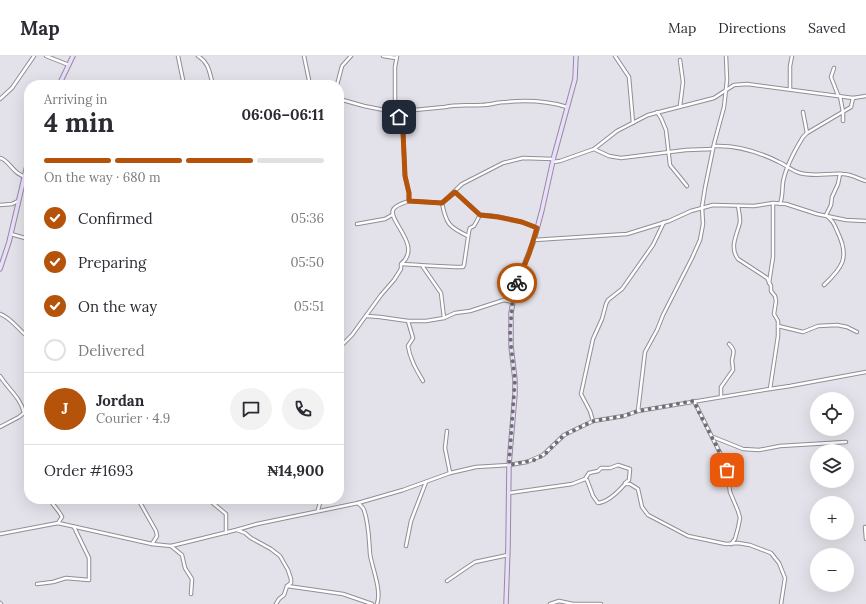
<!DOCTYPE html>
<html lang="en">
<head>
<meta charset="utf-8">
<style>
  body { margin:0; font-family:Lora,serif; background:#f2f2f3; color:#2b2b33; height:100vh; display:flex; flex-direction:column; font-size:15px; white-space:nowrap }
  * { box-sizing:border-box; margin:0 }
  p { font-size:13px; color:#7c7c81 }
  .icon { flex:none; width:22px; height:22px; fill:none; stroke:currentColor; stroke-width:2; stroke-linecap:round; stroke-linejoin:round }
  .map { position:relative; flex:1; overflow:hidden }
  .sheet { position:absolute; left:24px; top:24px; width:320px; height:424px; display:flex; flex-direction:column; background:#fff; border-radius:16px; box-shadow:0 4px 16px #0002 }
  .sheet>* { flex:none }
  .fabs { position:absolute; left:810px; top:336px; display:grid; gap:8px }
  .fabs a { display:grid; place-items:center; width:44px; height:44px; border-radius:50%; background:#fff; box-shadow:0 4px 16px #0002; font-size:20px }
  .pin { position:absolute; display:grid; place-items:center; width:34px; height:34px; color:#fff; margin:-17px; border-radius:8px; box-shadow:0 2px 6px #0006 }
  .courier { position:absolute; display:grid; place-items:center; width:40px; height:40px; margin:-20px; border:3px solid #b45309; border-radius:50%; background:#fff; color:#222; box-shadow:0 1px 5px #0007 }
  .summary em { font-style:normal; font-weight:700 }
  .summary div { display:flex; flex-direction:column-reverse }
  .summary { display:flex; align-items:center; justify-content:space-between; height:68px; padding:0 20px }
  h1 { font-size:26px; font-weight:700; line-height:30px }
  .bar { display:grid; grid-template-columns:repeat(4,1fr); gap:6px 4px; align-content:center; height:48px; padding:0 20px }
  .bar i { height:5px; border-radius:3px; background:#e1e1e2 }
  .bar .current { background:#b45309 }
  .bar p { grid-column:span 4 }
  .line { display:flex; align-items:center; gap:10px; padding:0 20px; border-top:1px solid #e1e1e2 }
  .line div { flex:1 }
  .round { display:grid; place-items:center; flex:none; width:42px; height:42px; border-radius:21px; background:#f2f2f3 }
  ol { padding:0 20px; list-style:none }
  li { display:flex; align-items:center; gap:12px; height:44px }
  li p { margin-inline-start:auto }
  li .icon { padding:4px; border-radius:50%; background:#b45309; color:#fff; stroke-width:4 }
  li:last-child { color:#7c7c81 }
  li i { width:22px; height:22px; border:2px solid #e1e1e2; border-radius:50% }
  header { display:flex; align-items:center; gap:24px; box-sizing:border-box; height:56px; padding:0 20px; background:#fff; border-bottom:1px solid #e1e1e2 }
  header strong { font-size:19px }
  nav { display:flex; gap:22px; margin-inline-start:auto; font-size:14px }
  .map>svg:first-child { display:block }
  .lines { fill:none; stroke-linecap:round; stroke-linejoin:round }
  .street-casing { stroke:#908e96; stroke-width:4.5 }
  .secondary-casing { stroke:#908e96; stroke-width:5.5 }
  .street { stroke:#fff; stroke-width:2.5 }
  .secondary { stroke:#ecddfd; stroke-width:3.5 }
  .done { stroke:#6f6e73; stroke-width:4; stroke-dasharray:0 7.2 }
  .route { stroke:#b45309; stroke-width:5 }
</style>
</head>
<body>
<header>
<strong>Map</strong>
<nav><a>Map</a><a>Directions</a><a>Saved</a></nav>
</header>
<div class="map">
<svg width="866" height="548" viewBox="0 0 866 548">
  <rect width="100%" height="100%" fill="#e3e2ea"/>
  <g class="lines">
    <defs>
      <g id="street">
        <polyline points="46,0 69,9"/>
        <polyline points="178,0 184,29"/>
        <path d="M198,0C210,8 209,16 213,29"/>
        <polyline points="304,0 310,29"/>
        <polyline points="383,0 396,2"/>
        <polyline points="397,0 395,11 395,42 396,55 403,76 405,120 409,137 409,145 442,147 462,128 503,107 523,102 553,103"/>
        <polyline points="615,0 629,21 633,67"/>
        <polyline points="680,4 683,26 680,50"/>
        <polyline points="834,12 831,21 838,39"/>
        <polyline points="337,29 342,10 351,0"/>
        <polyline points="790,33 790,10 792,0"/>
        <polyline points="840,40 843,56 843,65"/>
        <polyline points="0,43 12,32 34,0"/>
        <path d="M339,43L364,50L394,56L445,51C457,48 469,50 482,49C490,49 498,46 506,46C527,44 547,45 567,51"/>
        <polyline points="657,56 661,62 666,74 670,109 687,130"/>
        <polyline points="803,56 807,77"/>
        <path d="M714,90C736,89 759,96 779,106C786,109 792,115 800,117C814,121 829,117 843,118C852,118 858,123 866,125"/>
        <polyline points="594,93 609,100 621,102 686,94 713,93"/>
        <path d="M0,102C10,104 12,119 29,122"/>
        <polyline points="553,106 560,105 594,93 617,75 648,59 714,42 734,29 747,28 853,42 866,40"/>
        <polyline points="455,136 480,159"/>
        <path d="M442,147C446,168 449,171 468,180"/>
        <path d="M780,148C783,140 782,134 783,126C786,110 795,94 803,81L807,77L851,51L853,42"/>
        <polyline points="0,149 12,148 18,145"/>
        <path d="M738,150C739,155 740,161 740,166C737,179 729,191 738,203L767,222L771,230V235L775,240L776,245L774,258L778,265V280L770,333"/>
        <polyline points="357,168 385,163 392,159"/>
        <polyline points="11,178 25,182 29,180"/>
        <polyline points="534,184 627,178 669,165 691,155 713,149 754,150 773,147 786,148 817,158 846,164 866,165"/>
        <path d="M402,208C422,209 442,211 463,211L464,209L469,175L470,172L474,170L480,159C493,158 526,166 537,172"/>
        <polyline points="423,211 441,237 444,262"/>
        <polyline points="769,227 773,201 773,147"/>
        <path d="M824,229C842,212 850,202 838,177C834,168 834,166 826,159L831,149L832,141L838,128L840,118"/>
        <path d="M0,258C10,261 20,275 29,282"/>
        <polyline points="367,260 380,261 408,265 426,265 444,262 455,257 470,255 504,244 513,246"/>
        <path d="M408,265L413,282L408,290C410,303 416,313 423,325"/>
        <polyline points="778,270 803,276 818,270 837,269 847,271 857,276"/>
        <path d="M339,292L352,279L381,239L394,224L401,213V208C423,190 388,165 393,154C395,149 404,147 409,145"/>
        <path d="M0,320C8,333 21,342 24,357L19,361L0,371"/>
        <path d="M721,341V331L733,314C733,310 732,307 732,304C734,296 735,294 729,288"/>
        <polyline points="694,345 724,405 728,420 730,436 738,455 740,462 738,472 735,483 731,488"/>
        <polyline points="638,355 645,296 657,274 663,259 692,202 700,184 703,168 702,151 705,132 714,88 724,51 727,24 726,0"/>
        <polyline points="593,365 590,355 581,338 593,283 602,263 606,248 608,244 622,233 627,226 653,189 664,166"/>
        <polyline points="447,375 445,392 450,417"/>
        <polyline points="713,381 743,393 759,394 780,390 846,386"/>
        <path d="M585,423L587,424L593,440L598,447C608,446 618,436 625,428H630L638,433L642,451L648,459L688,480L726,488L738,487L750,489L771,497L779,507L785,522L781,548"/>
        <polyline points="509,437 572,428 585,423 589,417 598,415 601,412 610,412 618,409 630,413 629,424 625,427"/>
        <path d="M50,443C53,450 59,454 62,461L58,467"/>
        <polyline points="138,443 156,475 157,480 152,488"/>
        <polyline points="208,443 226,458 226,477"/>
        <path d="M358,447C360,449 363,451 364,454C369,468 369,484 370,498C372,512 382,534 377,548"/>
        <polyline points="318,454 321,443"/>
        <polyline points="865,471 866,483"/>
        <polyline points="237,474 245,477 251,482 271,493 280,500 288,514 291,523 291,527 287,530 284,539 279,543 276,548"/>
        <polyline points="0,478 58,467 152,488 171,490 236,474 257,468 358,447 403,434 450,417 476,411 509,409 527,406 543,399 564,379 593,365 624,360 638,355 770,333 790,330 866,316"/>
        <polyline points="171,490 182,499 185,512 192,523 191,538"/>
        <polyline points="406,490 411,465 426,426"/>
        <polyline points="447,525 463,514 475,506 508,499"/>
        <polyline points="37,528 53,526 66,522 89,524 89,502 74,471"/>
        <polyline points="287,530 343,538 372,548"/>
        <polyline points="0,547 1,548"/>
        <polyline points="550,548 559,545 573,548 601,548"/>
      </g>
      <g id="secondary">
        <polyline points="59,29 73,0"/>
        <polyline points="0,213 9,186 29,101"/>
        <polyline points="506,548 508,491 509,409 515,338 515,324 511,290 511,257 516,230 534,184 542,154 554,100 575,23 576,0"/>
      </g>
    </defs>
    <!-- street casing -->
    <use href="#street" class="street-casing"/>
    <!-- secondary casing -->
    <use href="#secondary" class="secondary-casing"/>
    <!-- street -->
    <use href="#street" class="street"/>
    <!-- secondary -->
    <use href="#secondary" class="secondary"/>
  </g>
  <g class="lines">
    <!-- done -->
    <path class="done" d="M517,227L513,240L510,274L511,290L515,324L509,409L534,404L544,399L564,379L593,365L624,360L638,355L694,345C704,369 718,389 727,414"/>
    <!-- route -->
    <polyline class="route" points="399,61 403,76 405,120 409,137 409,145 442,147 455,136 480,159 498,161 522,166 537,172 529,198 517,227"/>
  </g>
</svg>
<div class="fabs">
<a><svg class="icon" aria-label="locate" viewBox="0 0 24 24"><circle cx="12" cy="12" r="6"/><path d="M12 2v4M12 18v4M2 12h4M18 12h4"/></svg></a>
<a><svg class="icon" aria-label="layers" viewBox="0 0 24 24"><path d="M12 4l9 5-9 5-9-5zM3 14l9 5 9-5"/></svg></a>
<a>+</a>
<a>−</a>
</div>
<div class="pin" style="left:727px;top:414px;background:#ea580c"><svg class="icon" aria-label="bag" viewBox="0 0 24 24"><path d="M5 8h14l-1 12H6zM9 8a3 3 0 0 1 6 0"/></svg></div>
<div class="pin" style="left:399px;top:61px;background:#1f2937"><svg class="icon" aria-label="home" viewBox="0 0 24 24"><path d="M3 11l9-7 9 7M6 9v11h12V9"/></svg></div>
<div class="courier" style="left:517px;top:227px"><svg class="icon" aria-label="bike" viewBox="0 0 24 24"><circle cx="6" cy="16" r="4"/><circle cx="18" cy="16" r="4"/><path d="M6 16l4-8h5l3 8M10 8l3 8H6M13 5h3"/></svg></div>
<section class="sheet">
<div class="summary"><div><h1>4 min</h1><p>Arriving in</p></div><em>06:06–06:11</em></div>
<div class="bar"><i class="current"></i><i class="current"></i><i class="current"></i><i></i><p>On the way · 680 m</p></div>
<ol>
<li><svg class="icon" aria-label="check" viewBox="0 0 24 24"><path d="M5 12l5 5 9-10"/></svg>Confirmed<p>05:36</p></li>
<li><svg class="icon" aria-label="check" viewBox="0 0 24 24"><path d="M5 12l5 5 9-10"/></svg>Preparing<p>05:50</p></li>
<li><svg class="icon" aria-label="check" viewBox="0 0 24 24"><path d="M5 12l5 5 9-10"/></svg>On the way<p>05:51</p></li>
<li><i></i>Delivered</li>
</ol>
<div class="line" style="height:72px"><b class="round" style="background:#b45309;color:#fff">J</b><div><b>Jordan</b><p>Courier · 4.9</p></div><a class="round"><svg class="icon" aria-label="chat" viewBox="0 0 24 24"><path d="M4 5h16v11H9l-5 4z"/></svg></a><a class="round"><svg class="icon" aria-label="phone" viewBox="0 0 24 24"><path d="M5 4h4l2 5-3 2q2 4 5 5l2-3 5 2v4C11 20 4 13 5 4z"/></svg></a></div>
<div class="line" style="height:52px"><div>Order #1693</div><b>₦14,900</b></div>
</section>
</div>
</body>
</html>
